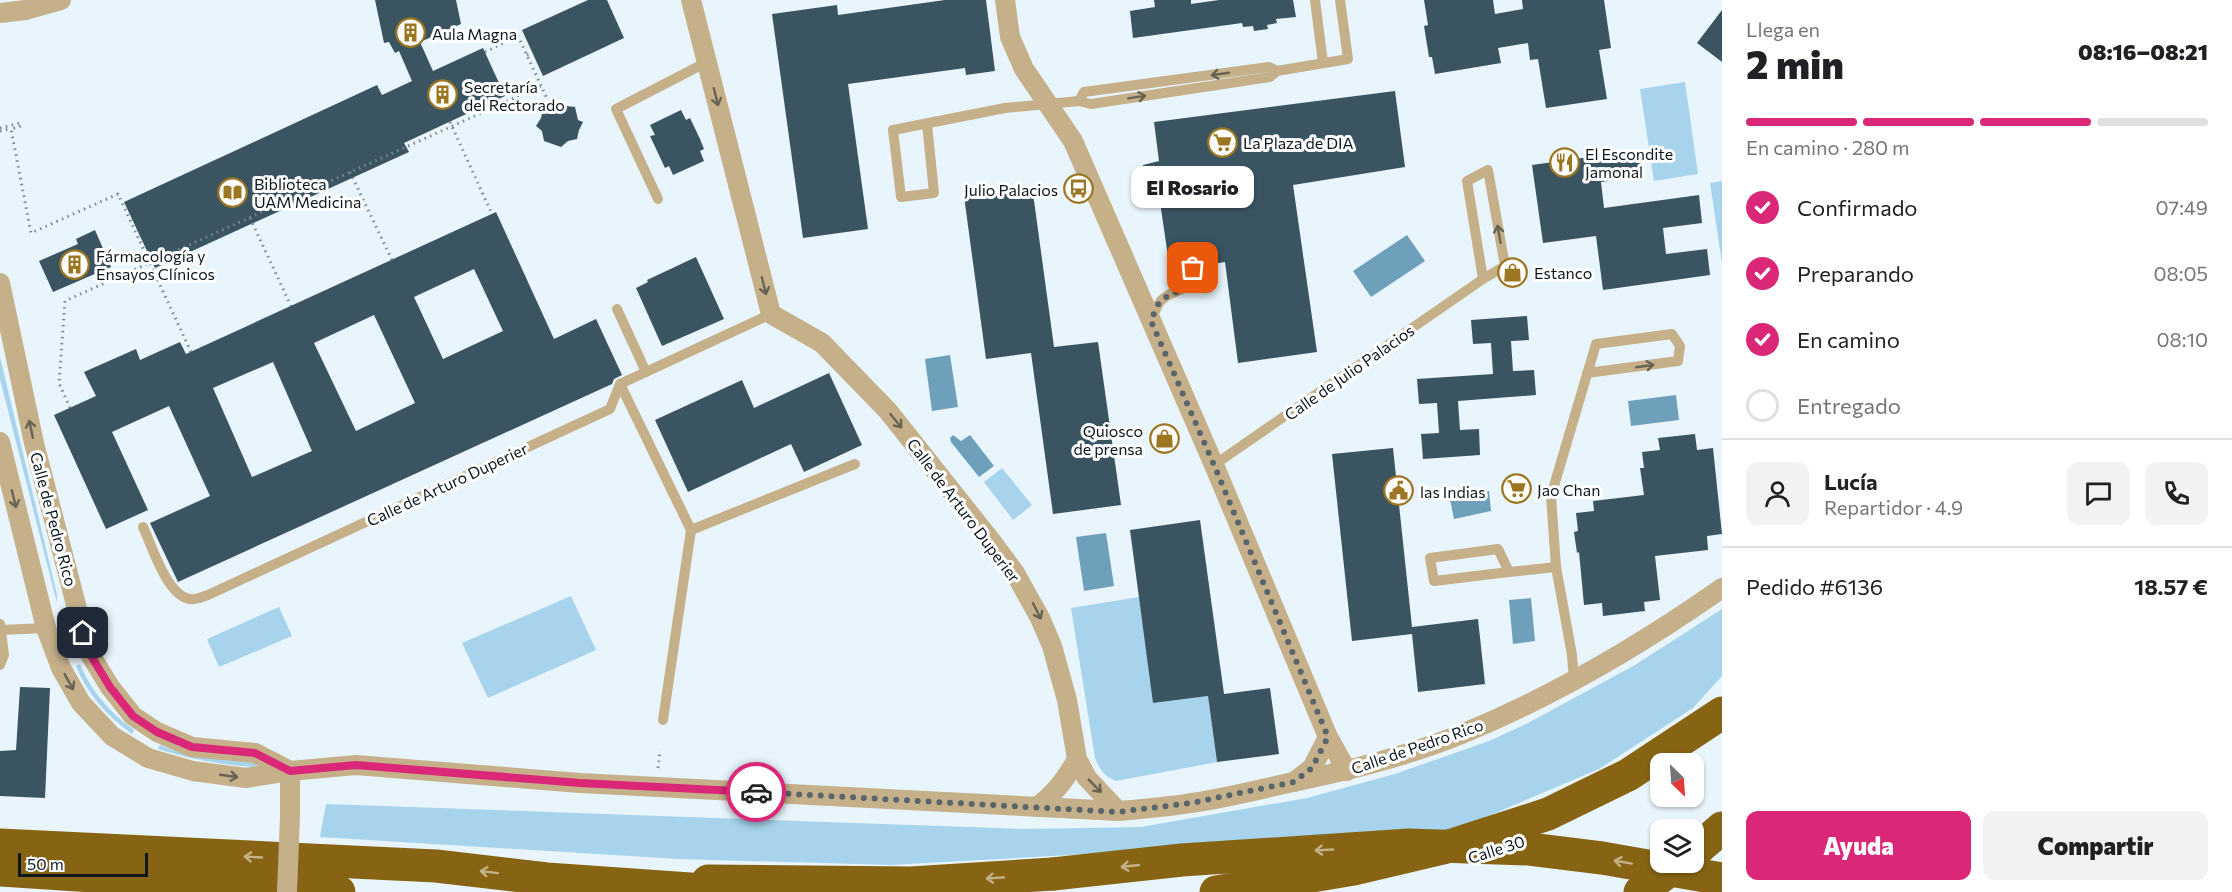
<!DOCTYPE html>
<html lang="es">
<head>
<meta charset="utf-8">
<style>
  body { margin:0; font-family:Commissioner,sans-serif; background:#f2f2f2; color:#202124; height:100vh; display:flex; flex-direction:column; font-size:22px; white-space:nowrap }
  * { box-sizing:border-box; margin:0 }
  p { font-size:20px; color:#757577 }
  .icon { flex:none; width:33px; height:33px; fill:none; stroke:currentColor; stroke-width:2; stroke-linecap:round; stroke-linejoin:round }
  .map { position:relative; flex:1; overflow:hidden }
  .panel { display:flex; flex-direction:column; background:#fff; width:510px }
  .panel>* { flex:none }
  .needle { width:39px; rotate:155deg }
  .fabs { position:absolute; left:1650px; top:753px; display:grid; gap:12px }
  .fabs a { display:grid; place-items:center; width:54px; height:54px; border-radius:12px; background:#fff; box-shadow:0 2px 4px #0004; font-size:30px }
  .scale { position:absolute; left:18px; bottom:15px; width:130px; box-sizing:border-box; padding-left:6px; border:3px solid #0c171d; border-top:0; font-size:16px; line-height:21px; white-space:nowrap; color:#0c171d; -webkit-text-stroke:4px #fff; paint-order:stroke }
  .pin { position:absolute; display:grid; place-items:center; width:51px; height:51px; color:#fff; margin:-26px; border-radius:12px; box-shadow:0 3px 9px #0006 }
  .courier { position:absolute; display:grid; place-items:center; width:60px; height:60px; margin:-30px; border:4px solid #db2777; border-radius:50%; background:#fff; color:#222; box-shadow:0 2px 8px #0007 }
  .bubble { position:absolute; height:42px; border-radius:12px; background:#fff; box-shadow:0 2px 4px #0004; font-size:20px; font-weight:800; line-height:42px; text-align:center }
  .head em { font-style:normal; font-weight:800 }
  .head div { display:flex; flex-direction:column-reverse }
  .head { display:flex; align-items:center; justify-content:space-between; height:102px; padding:0 24px }
  h1 { font-size:39px; font-weight:800; line-height:45px }
  .bar { display:grid; grid-template-columns:repeat(4,1fr); gap:9px 6px; align-content:center; height:72px; padding:0 24px }
  .bar i { height:8px; border-radius:4px; background:#e0e0e0 }
  .bar .current { background:#db2777 }
  .bar p { grid-column:span 4 }
  .line { display:flex; align-items:center; gap:15px; padding:0 24px; border-top:2px solid #e0e0e0 }
  .line div { flex:1 }
  .round { display:grid; place-items:center; flex:none; width:63px; height:63px; border-radius:12px; background:#f2f2f2 }
  ol { padding:0 24px; list-style:none }
  li { display:flex; align-items:center; gap:18px; height:66px }
  li p { margin-inline-start:auto }
  li .icon { padding:6px; border-radius:50%; background:#db2777; color:#fff; stroke-width:4 }
  li:last-child { color:#757577 }
  li i { width:33px; height:33px; border:3px solid #e0e0e0; border-radius:50% }
  .primary-button { display:flex; gap:12px; margin-top:auto; padding:12px 24px }
  .primary-button a { flex:1; height:69px; border-radius:12px; background:#db2777; color:#fff; font-size:24px; font-weight:800; line-height:69px; text-align:center }
  .primary-button a+a { background:#f2f2f2; color:#202124 }
  main { display:flex; flex:1; min-height:0 }
  .map>svg:first-child { display:block }
  .green { fill:#a7d4ec }
  .water { fill:#6ea0bb }
  .building { fill:#3a5462; fill-rule:evenodd }
  .lines { fill:none; stroke-linecap:round; stroke-linejoin:round }
  .path { stroke:#7d888f; stroke-width:3; stroke-dasharray:1.5 4.5; stroke-linecap:butt }
  .service { stroke:#c5b08a; stroke-width:10 }
  .minor { stroke:#c5b08a; stroke-width:20 }
  .motorway { stroke:#876413; stroke-width:33 }
  .minor-bridge { stroke:#c5b08a; stroke-width:20 }
  .motorway-bridge { stroke:#876413; stroke-width:33 }
  .oneway { stroke:#686454 }
  .oneway2 { stroke:#c3b289 }
  .done { stroke:#59656b; stroke-width:6; stroke-dasharray:0 10.8 }
  .route { stroke:#db2777; stroke-width:8 }
  .labels { text-anchor:middle; dominant-baseline:central; stroke-width:6; stroke-linejoin:round; paint-order:stroke }
  .poi-label { font-size:16px; fill:#0c171d; stroke:#fff; text-anchor:start }
  .street-label { font-size:16px; fill:#0c171d; stroke:#fff }
</style>
</head>
<body>
<main>
<div class="map">
<svg width="1722" height="892" viewBox="0 0 1722 892">
  <rect width="100%" height="100%" fill="#e9f5fc"/>
  <!-- green -->
  <g class="green">
    <polygon points="1685,82 1698,174 1654,181 1640,89"/>
    <polygon points="1722,181 1722,263 1710,183"/>
    <polygon points="0,357 57,595 57,603 0,379"/>
    <polygon points="1002,468 1032,505 1013,520 984,482"/>
    <polygon points="571,596 596,650 488,698 462,643"/>
    <path d="M1139,597L1154,703L1208,696L1217,762L1116,781C1104,776 1100,770 1095,758L1071,608Z"/>
    <polygon points="279,607 292,636 219,667 207,639"/>
    <polygon points="1722,609 1722,676 1693,708 1599,769 1453,831 1301,842 891,865 678,859 320,837 326,804 1022,829 1141,827 1307,798 1395,774 1489,741 1528,723 1635,665"/>
    <path d="M80,664C91,691 110,713 134,730L132,734C107,716 87,694 76,666Z"/>
    <path d="M160,745C190,758 223,760 256,762L258,765L254,767C221,765 190,759 158,749Z"/>
  </g>
  <!-- water -->
  <g class="water">
    <polygon points="1407,235 1425,261 1371,297 1353,271"/>
    <polygon points="950,355 958,407 932,411 925,359"/>
    <polygon points="1676,395 1679,420 1631,426 1628,401"/>
    <polygon points="953,435 961,441 970,435 994,466 979,477 951,442 950,438"/>
    <polygon points="1489,491 1491,511 1454,519 1449,495"/>
    <polygon points="1106,533 1114,586 1084,591 1076,537"/>
    <polygon points="1531,598 1535,641 1513,644 1509,600"/>
  </g>
  <!-- building -->
  <g class="building">
    <polygon points="375,0 456,0 461,24 420,42 433,71 483,48 505,96 404,143 409,152 155,268 124,202 377,85 382,95 412,81 399,51 395,53 389,42 384,43"/>
    <polygon points="588,0 607,0 624,38 543,76 522,30"/>
    <polygon points="945,0 986,0 995,71 966,75 965,68 848,84 868,229 803,238 772,14 837,5 838,15"/>
    <polygon points="1154,0 1191,0 1191,4 1219,0 1293,0 1296,17 1276,19 1277,23 1267,25 1268,29 1254,31 1253,26 1243,27 1242,23 1133,38 1130,11 1155,7"/>
    <polygon points="1424,0 1493,0 1495,14 1523,9 1522,0 1604,0 1611,48 1599,50 1607,99 1546,108 1538,59 1530,60 1528,43 1498,48 1501,63 1435,74 1432,57 1429,57 1424,26 1428,25"/>
    <polygon points="1722,10 1722,62 1697,43"/>
    <polygon points="1395,91 1405,167 1293,185 1317,352 1238,363 1225,262 1200,266 1196,261 1192,261 1185,267 1170,270 1160,202 1148,204 1143,165 1159,161 1154,122"/>
    <polygon points="559,101 566,106 575,107 578,120 583,122 579,130 577,139 568,141 561,147 544,141 542,131 536,126 541,118 543,109 551,107"/>
    <polygon points="681,110 686,120 690,118 700,139 704,149 700,151 704,161 673,175 669,166 665,168 650,136 655,135 650,125"/>
    <polygon points="1639,150 1642,176 1601,182 1604,208 1699,195 1702,223 1663,228 1666,254 1707,249 1710,275 1603,290 1596,236 1543,243 1532,165"/>
    <polygon points="1032,186 1054,347 1098,342 1121,505 1053,514 1031,353 986,359 964,196"/>
    <path d="M496,212L554,339L596,319L622,375L614,379L612,384L178,582L150,523L210,496L169,406L112,432L148,510L106,529L54,415L96,396L84,372L136,349L140,360L180,342L186,354ZM474,269L503,331L443,359L414,297ZM374,315L415,403L356,431L314,343ZM273,362L312,451L252,477L213,388Z"/>
    <polygon points="95,230 111,267 53,292 39,261 78,244 76,239"/>
    <polygon points="696,257 724,319 662,346 636,288 648,282 647,280"/>
    <polygon points="1527,316 1529,340 1511,341 1513,371 1534,370 1536,395 1458,401 1460,430 1479,429 1480,455 1423,459 1421,434 1439,433 1437,403 1419,404 1417,379 1493,374 1491,343 1473,344 1471,320"/>
    <polygon points="829,373 862,445 804,472 791,444 688,492 655,420 742,380 754,408"/>
    <polygon points="1695,434 1697,450 1713,448 1722,534 1707,536 1708,550 1655,556 1660,600 1644,602 1645,611 1603,616 1602,603 1584,605 1579,552 1577,553 1574,532 1578,531 1576,513 1594,511 1593,501 1644,495 1640,468 1644,468 1642,452 1660,450 1658,438"/>
    <polygon points="1393,448 1412,627 1478,619 1485,684 1418,692 1412,634 1352,641 1332,454"/>
    <polygon points="1200,520 1224,694 1270,688 1279,754 1217,762 1208,696 1153,703 1130,530"/>
    <polygon points="20,687 50,688 45,798 0,796 0,751 16,750"/>
  </g>
  <g class="lines">
    <!-- path -->
    <g class="path">
      <polyline points="485,52 518,36 551,107"/>
      <polyline points="527,55 533,53"/>
      <polyline points="450,122 492,214"/>
      <polyline points="0,128 20,123 21,126 11,129 31,233 118,194 191,352"/>
      <polyline points="0,131 10,129"/>
      <polyline points="350,172 392,260"/>
      <polyline points="250,218 291,306"/>
      <polyline points="70,408 59,383 65,301 541,86"/>
      <polyline points="658,768 660,750"/>
    </g>
    <!-- service -->
    <g class="service">
      <polyline points="1315,0 1323,63"/>
      <polyline points="1079,101 1084,92 1269,67 1277,71"/>
      <polyline points="927,124 934,193 901,197 893,130 1005,108 1079,101 1091,104 1270,77 1277,71 1348,59 1340,0"/>
      <polyline points="658,199 616,109 707,62"/>
      <polyline points="617,309 646,372"/>
      <path d="M1151,321C1154,315 1156,307 1160,302C1172,286 1187,299 1193,268"/>
      <polyline points="620,384 691,530 663,720"/>
      <polyline points="1214,465 1483,279 1505,266 1488,170 1467,181 1483,279"/>
      <path d="M143,527C152,546 167,596 190,599C196,600 202,597 208,595L610,409L620,384L771,314"/>
      <polyline points="691,530 855,464"/>
      <polygon points="1498,549 1509,572 1434,581 1430,558"/>
      <polyline points="1509,572 1556,567"/>
      <polyline points="0,624 1,630 46,628"/>
      <polyline points="0,665 4,655 1,630"/>
      <polyline points="1574,681 1572,655 1556,567 1551,496 1596,344 1672,334 1680,346 1678,361 1587,373"/>
    </g>
    <!-- minor -->
    <g class="minor">
      <polyline points="691,0 771,314 822,343 888,411 992,542 1015,573 1040,618 1052,646 1067,700 1077,759 1087,778 1118,811"/>
      <polyline points="1005,0 1010,37 1024,69 1073,141 1214,465 1328,737 1347,771"/>
      <polyline points="0,13 25,10 61,0"/>
      <polyline points="0,283 34,443 88,651 110,687 133,716 157,732 192,747 255,753 290,771"/>
      <path d="M0,442L46,628L61,668L81,703L112,736L148,758L193,771L246,778L290,771L356,765L580,783L1118,811C1142,809 1167,807 1191,803C1222,799 1253,791 1284,784C1346,771 1406,757 1464,733C1556,695 1641,645 1722,588"/>
      <polyline points="290,771 290,816"/>
      <polyline points="1294,782 1312,768 1328,737"/>
      <path d="M1037,807C1055,793 1066,779 1077,759"/>
    </g>
    <!-- motorway -->
    <g class="motorway">
      <polyline points="0,845 436,866 547,879 733,892"/>
      <polyline points="1694,852 1722,828"/>
      <polyline points="0,870 339,892"/>
      <polyline points="708,881 911,883 1053,874"/>
      <polyline points="1216,892 1354,869 1443,848 1548,814 1628,775 1722,713"/>
      <polyline points="1640,892 1681,862"/>
    </g>
    <!-- minor-bridge -->
    <polyline class="minor-bridge" points="287,892 290,816"/>
    <!-- motorway-bridge -->
    <polyline class="motorway-bridge" points="1053,874 1182,860 1409,845 1529,849 1602,858 1722,879"/>
  </g>
  <!-- one-way arrows -->
  <defs><path id="oneway-shaft" d="M-6 0H5M1.5-3L5.5 0L1.5 3" fill="none" stroke-width="1.6" stroke-linecap="round" stroke-linejoin="round" transform="scale(1.5)"/></defs>
  <g class="oneway">
    <use href="#oneway-shaft" transform="translate(1220 74) rotate(172)"/>
    <use href="#oneway-shaft" transform="translate(716 97) rotate(76)"/>
    <use href="#oneway-shaft" transform="translate(1137 97) rotate(-9)"/>
    <use href="#oneway-shaft" transform="translate(1499 234) rotate(-100)"/>
    <use href="#oneway-shaft" transform="translate(764 286) rotate(76)"/>
    <use href="#oneway-shaft" transform="translate(1645 366) rotate(-8)"/>
    <use href="#oneway-shaft" transform="translate(896 421) rotate(51)"/>
    <use href="#oneway-shaft" transform="translate(31 429) rotate(-102)"/>
    <use href="#oneway-shaft" transform="translate(14 499) rotate(76)"/>
    <use href="#oneway-shaft" transform="translate(1037 611) rotate(63)"/>
    <use href="#oneway-shaft" transform="translate(69 682) rotate(61)"/>
    <use href="#oneway-shaft" transform="translate(229 776) rotate(8)"/>
    <use href="#oneway-shaft" transform="translate(1095 786) rotate(45)"/>
  </g>
  <g class="oneway2">
    <use href="#oneway-shaft" transform="translate(1324 850) rotate(177)"/>
    <use href="#oneway-shaft" transform="translate(253 857) rotate(-177)"/>
    <use href="#oneway-shaft" transform="translate(1623 862) rotate(-170)"/>
    <use href="#oneway-shaft" transform="translate(1130 866) rotate(174)"/>
    <use href="#oneway-shaft" transform="translate(489 872) rotate(-173)"/>
    <use href="#oneway-shaft" transform="translate(995 878) rotate(176)"/>
  </g>
  <g class="lines">
    <!-- done -->
    <path class="done" d="M756,792L1118,812L1191,803L1294,782L1312,768L1328,737L1214,465L1151,321C1154,314 1157,303 1163,299C1180,288 1189,292 1193,268"/>
    <!-- route -->
    <polyline class="route" points="83,633 88,651 110,687 133,716 157,732 192,747 255,753 290,771 356,765 580,783 756,792"/>
  </g>
  <!-- icons -->
  <defs>
    <symbol id="building-ring" viewBox="-11 -11 22 22"><circle r="9.5" fill="#fff" stroke="#9d7622" stroke-width="1.5"/><path d="M-4-6H4V6H1V3H-1V6H-4ZM-2.5-4.3h1.7v1.8h-1.7ZM.8-4.3h1.7v1.8H.8ZM-2.5-1h1.7V.8h-1.7ZM.8-1h1.7V.8H.8Z" fill="#9d7622"/></symbol>
    <symbol id="supermarket-ring" viewBox="-11 -11 22 22"><circle r="9.5" fill="#fff" stroke="#9d7622" stroke-width="1.5"/><path d="M-6-5.5h2.5l.6 2H6L4.5 2H-2.5L-4.4-4H-6ZM-1.5 3.2a1.3 1.3 0 1 0 .1 0ZM3 3.2a1.3 1.3 0 1 0 .1 0Z" fill="#9d7622"/></symbol>
    <symbol id="restaurant-ring" viewBox="-11 -11 22 22"><circle r="9.5" fill="#fff" stroke="#9d7622" stroke-width="1.5"/><path d="M-5-6h1v4h1v-4h1v4h1v-4h1v5L-1.5 .5V6h-2V.5L-5-1ZM5-6V6H3V1.5H1.5Q1.5-4 5-6Z" fill="#9d7622"/></symbol>
    <symbol id="bus-ring" viewBox="-11 -11 22 22"><circle r="9.5" fill="#fff" stroke="#9d7622" stroke-width="1.5"/><path d="M-5-6H5V4H4V6H2V4H-2V6H-4V4H-5ZM-3.5-4V0h7V-4ZM-3.5 1.2v1.5H-2V1.2ZM2 1.2v1.5H3.5V1.2Z" fill="#9d7622"/></symbol>
    <symbol id="library-ring" viewBox="-11 -11 22 22"><circle r="9.5" fill="#fff" stroke="#9d7622" stroke-width="1.5"/><path d="M-6-4Q-3-5.5-.7-3.5V5Q-3 3-6 4ZM6-4Q3-5.5 .7-3.5V5Q3 3 6 4Z" fill="#9d7622"/></symbol>
    <symbol id="shop-ring" viewBox="-11 -11 22 22"><circle r="9.5" fill="#fff" stroke="#9d7622" stroke-width="1.5"/><path d="M-5-2.5h2.3a2.7 3.5 0 0 1 5.4 0H5L5.5 6h-11ZM-1.5-2.5h3a1.5 2.3 0 0 0-3 0Z" fill="#9d7622"/></symbol>
    <symbol id="civic-ring" viewBox="-11 -11 22 22"><circle r="9.5" fill="#fff" stroke="#9d7622" stroke-width="1.5"/><path d="M-.6-6.5H3V-4.5H.6V-3L4-1V1h2V6H-6V1h2V-1L-.6-3ZM-1.2 2.5V6h2.4V2.5Z" fill="#9d7622"/></symbol>
  </defs>
  <g fill-rule="evenodd">
    <use href="#building-ring" x="394" y="16" width="33" height="33"/>
    <use href="#building-ring" x="426" y="78" width="33" height="33"/>
    <use href="#supermarket-ring" x="1206" y="126" width="33" height="33"/>
    <use href="#restaurant-ring" x="1548" y="146" width="33" height="33"/>
    <use href="#bus-ring" x="1062" y="172" width="33" height="33"/>
    <use href="#library-ring" x="216" y="176" width="33" height="33"/>
    <use href="#building-ring" x="58" y="248" width="33" height="33"/>
    <use href="#shop-ring" x="1496" y="256" width="33" height="33"/>
    <use href="#shop-ring" x="1148" y="422" width="33" height="33"/>
    <use href="#supermarket-ring" x="1500" y="472" width="33" height="33"/>
    <use href="#civic-ring" x="1382" y="474" width="33" height="33"/>
  </g>
  <g class="labels">
    <!-- poi labels -->
    <g class="poi-label">
      <text x="432" y="33">Aula Magna</text>
      <text x="464" y="86">Secretaría<tspan x="464" dy="18">del Rectorado</tspan></text>
      <text x="1243" y="142">La Plaza de DIA</text>
      <text x="1585" y="153">El Escondite<tspan x="1585" dy="18">Jamonal</tspan></text>
      <text x="254" y="183">Biblioteca<tspan x="254" dy="18">UAM Medicina</tspan></text>
      <text x="1058" y="189" text-anchor="end">Julio Palacios</text>
      <text x="96" y="255">Fármacología y<tspan x="96" dy="18">Ensayos Clínicos</tspan></text>
      <text x="1534" y="272">Estanco</text>
      <text x="1143" y="430" text-anchor="end">Quiosco<tspan x="1143" dy="18">de prensa</tspan></text>
      <text x="1537" y="489">Jao Chan</text>
      <text x="1420" y="491">las Indias</text>
    </g>
    <!-- street labels -->
    <g class="street-label">
      <text transform="translate(1349 372) rotate(-35)">Calle de Julio Palacios</text>
      <text transform="translate(447 484) rotate(-25)">Calle de Arturo Duperier</text>
      <text transform="translate(964 510) rotate(53)">Calle de Arturo Duperier</text>
      <text transform="translate(54 519) rotate(75)">Calle de Pedro Rico</text>
      <text transform="translate(1417 746) rotate(-19)">Calle de Pedro Rico</text>
      <text transform="translate(1496 849) rotate(-18)">Calle 30</text>
    </g>
  </g>
</svg>
<div class="fabs">
<a><svg class="needle" viewBox="-14 -14 28 28"><path d="M0-13l5 13h-10z" fill="#e53935"/><path d="M0 13l5-13h-10z" fill="#757577"/></svg></a>
<a><svg class="icon" aria-label="layers" viewBox="0 0 24 24"><path d="M12 4l9 5-9 5-9-5zM3 14l9 5 9-5"/></svg></a>
</div>
<div class="scale">50 m</div>
<div class="pin" style="left:1193px;top:268px;background:#ea580c"><svg class="icon" aria-label="bag" viewBox="0 0 24 24"><path d="M5 8h14l-1 12H6zM9 8a3 3 0 0 1 6 0"/></svg></div>
<div class="pin" style="left:83px;top:633px;background:#1f2937"><svg class="icon" aria-label="home" viewBox="0 0 24 24"><path d="M3 11l9-7 9 7M6 9v11h12V9"/></svg></div>
<div class="courier" style="left:756px;top:792px"><svg class="icon" aria-label="car" viewBox="0 0 24 24"><path d="M5 17H2v-5l4-1 3-4h7l3 4 3 1v5h-3M9 17h6M6 11h13"/><circle cx="7" cy="17" r="2"/><circle cx="17" cy="17" r="2"/></svg></div>
<div class="bubble" style="left:1131px;top:166px;width:123px">El Rosario</div>
</div>
<section class="panel">
<div class="head"><div><h1>2 min</h1><p>Llega en</p></div><em>08:16–08:21</em></div>
<div class="bar"><i class="current"></i><i class="current"></i><i class="current"></i><i></i><p>En camino · 280 m</p></div>
<ol>
<li><svg class="icon" aria-label="check" viewBox="0 0 24 24"><path d="M5 12l5 5 9-10"/></svg>Confirmado<p>07:49</p></li>
<li><svg class="icon" aria-label="check" viewBox="0 0 24 24"><path d="M5 12l5 5 9-10"/></svg>Preparando<p>08:05</p></li>
<li><svg class="icon" aria-label="check" viewBox="0 0 24 24"><path d="M5 12l5 5 9-10"/></svg>En camino<p>08:10</p></li>
<li><i></i>Entregado</li>
</ol>
<div class="line" style="height:108px"><a class="round"><svg class="icon" aria-label="person" viewBox="0 0 24 24"><circle cx="12" cy="8" r="4"/><path d="M4 21q1-7 8-7t8 7"/></svg></a><div><b>Lucía</b><p>Repartidor · 4.9</p></div><a class="round"><svg class="icon" aria-label="chat" viewBox="0 0 24 24"><path d="M4 5h16v11H9l-5 4z"/></svg></a><a class="round"><svg class="icon" aria-label="phone" viewBox="0 0 24 24"><path d="M5 4h4l2 5-3 2q2 4 5 5l2-3 5 2v4C11 20 4 13 5 4z"/></svg></a></div>
<div class="line" style="height:78px"><div>Pedido #6136</div><b>18.57 €</b></div>
<div class="primary-button"><a>Ayuda</a><a>Compartir</a></div>
</section>
</main>
</body>
</html>
